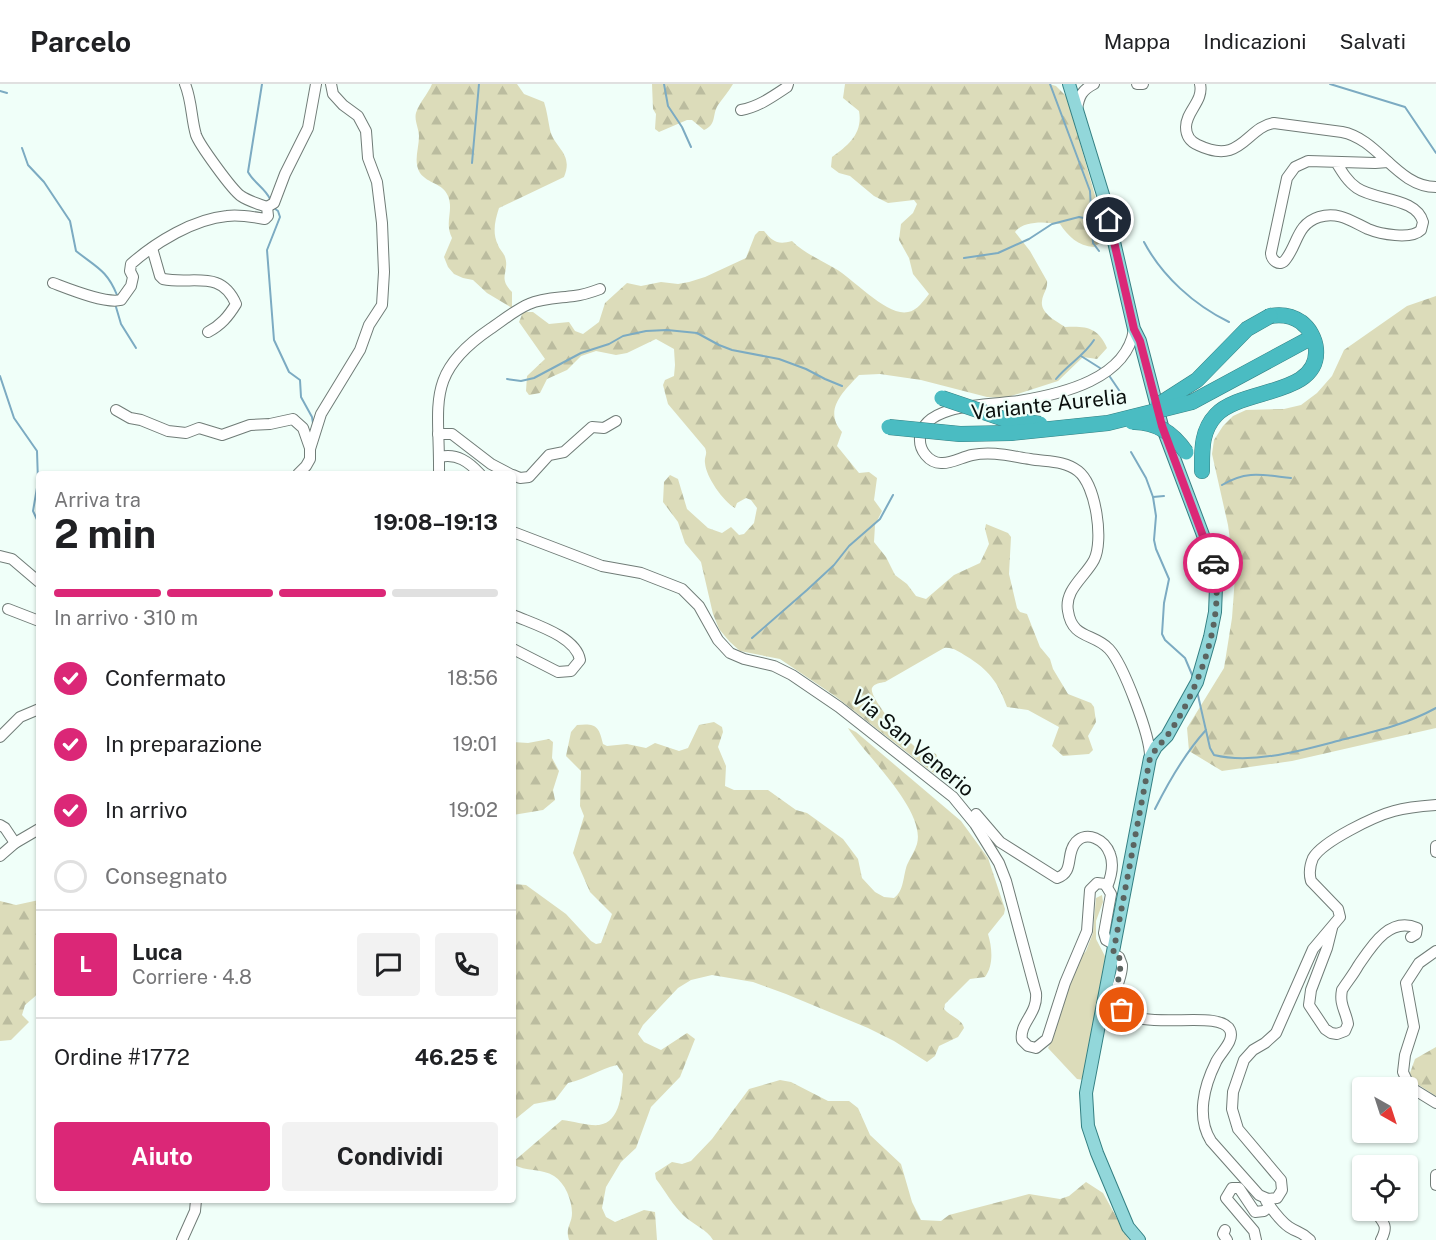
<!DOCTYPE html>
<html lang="it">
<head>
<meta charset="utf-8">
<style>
  body { margin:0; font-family:"Public Sans",sans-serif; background:#f2f2f2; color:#202124; height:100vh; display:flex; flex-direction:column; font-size:22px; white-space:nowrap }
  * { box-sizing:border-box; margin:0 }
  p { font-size:20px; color:#757577 }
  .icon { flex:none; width:33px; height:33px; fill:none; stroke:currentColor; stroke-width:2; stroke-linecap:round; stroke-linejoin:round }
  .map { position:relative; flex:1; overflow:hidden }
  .panel { position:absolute; left:36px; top:387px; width:480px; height:732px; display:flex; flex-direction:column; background:#fff; border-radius:6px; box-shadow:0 2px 4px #0004 }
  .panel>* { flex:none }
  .needle { width:39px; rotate:141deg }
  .tools { position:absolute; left:1352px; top:993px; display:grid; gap:12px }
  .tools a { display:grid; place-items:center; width:66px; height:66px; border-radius:6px; background:#fff; box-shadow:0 2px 4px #0004; font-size:30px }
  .pin { position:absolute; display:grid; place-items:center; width:51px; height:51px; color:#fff; margin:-26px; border:3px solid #fff; border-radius:50%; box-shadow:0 2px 6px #0007 }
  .courier { position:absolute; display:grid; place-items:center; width:60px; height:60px; margin:-30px; border:4px solid #db2777; border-radius:50%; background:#fff; color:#222; box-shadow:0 2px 8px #0007 }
  .overview em { font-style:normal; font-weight:700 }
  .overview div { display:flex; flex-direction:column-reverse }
  .overview { display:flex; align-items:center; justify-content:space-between; height:102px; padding:0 18px }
  h1 { font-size:39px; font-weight:700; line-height:45px }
  .bar { display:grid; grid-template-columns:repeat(4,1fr); gap:9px 6px; align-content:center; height:72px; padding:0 18px }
  .bar i { height:8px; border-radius:4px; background:#e0e0e0 }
  .bar .current { background:#db2777 }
  .bar p { grid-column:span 4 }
  .line { display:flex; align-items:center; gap:15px; padding:0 18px; border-top:2px solid #e0e0e0 }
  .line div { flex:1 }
  .round { display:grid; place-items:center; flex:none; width:63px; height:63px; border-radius:6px; background:#f2f2f2 }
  ol { padding:0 18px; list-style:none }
  li { display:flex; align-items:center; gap:18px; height:66px }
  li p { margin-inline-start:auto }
  li .icon { padding:6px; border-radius:50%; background:#db2777; color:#fff; stroke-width:4 }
  li:last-child { color:#757577 }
  li i { width:33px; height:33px; border:3px solid #e0e0e0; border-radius:50% }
  .button { display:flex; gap:12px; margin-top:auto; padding:12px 18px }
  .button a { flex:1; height:69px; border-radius:6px; background:#db2777; color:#fff; font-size:24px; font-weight:700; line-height:69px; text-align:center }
  .button a+a { background:#f2f2f2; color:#202124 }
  header { display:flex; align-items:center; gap:36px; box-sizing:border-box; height:84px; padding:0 30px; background:#fff; border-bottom:2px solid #e0e0e0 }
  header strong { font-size:28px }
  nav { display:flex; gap:33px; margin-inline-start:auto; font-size:21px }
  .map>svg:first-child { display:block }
  .grass { fill:#dcdcba }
  .forest { fill:url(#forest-firs) }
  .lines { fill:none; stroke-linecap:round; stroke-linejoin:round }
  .stream { stroke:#7cabc2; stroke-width:2 }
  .minor-casing { stroke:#707c77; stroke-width:12 }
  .major-casing { stroke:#348083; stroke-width:14 }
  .highway-casing { stroke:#348083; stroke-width:16 }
  .minor { stroke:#fff; stroke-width:10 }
  .major { stroke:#92d7da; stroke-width:12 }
  .highway { stroke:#4abcc2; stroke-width:15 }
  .highway-bridge-casing { stroke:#348083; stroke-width:16; stroke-linecap:butt }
  .highway-bridge { stroke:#4abcc2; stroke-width:15 }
  .done { stroke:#5b6460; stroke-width:6; stroke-dasharray:0 10.8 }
  .route { stroke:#db2777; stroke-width:8 }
  .labels { text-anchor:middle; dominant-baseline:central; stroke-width:4.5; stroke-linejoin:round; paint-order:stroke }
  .street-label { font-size:21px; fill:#0b100e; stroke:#f0fff9 }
</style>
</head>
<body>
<header>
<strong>Parcelo</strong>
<nav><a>Mappa</a><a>Indicazioni</a><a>Salvati</a></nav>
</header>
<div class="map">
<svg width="1436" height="1156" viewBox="0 0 1436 1156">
  <defs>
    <pattern id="forest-firs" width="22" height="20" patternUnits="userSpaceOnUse" patternTransform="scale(1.5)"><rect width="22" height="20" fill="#dcdcba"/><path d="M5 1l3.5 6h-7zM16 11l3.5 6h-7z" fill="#bbbc9f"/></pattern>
  </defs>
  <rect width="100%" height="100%" fill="#f0fff9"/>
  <!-- grass -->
  <polygon class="grass" points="1102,811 1103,818 1096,837 1096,855 1107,876 1084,996 1077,995 1048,964 1053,954 1074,887 1080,874 1086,867 1093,849 1096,814"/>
  <!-- forest -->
  <g class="forest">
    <path d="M432,0H517L524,10L544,18C547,27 548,36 550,46C554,64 574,69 564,93L499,124C495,136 492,149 498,161C499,165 504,169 505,173C510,188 497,193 512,208V224L487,209L473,196L463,194L454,190L448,183L444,173L452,154C444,138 454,127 448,112C443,99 428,100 420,89C413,77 419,65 419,52C419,45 414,36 416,29C419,19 428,10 432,0Z"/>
    <path d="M652,0H733C729,7 723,14 718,21C712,30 717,41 704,46L692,36H687L659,48L655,45L656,30L653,25Z"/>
    <path d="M845,0H1049L1056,2L1067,13L1107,154L1094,163C1078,162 1068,152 1060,140C1046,138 1024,136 1015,148L1030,167L1047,197C1048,205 1043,209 1042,217C1040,229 1056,237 1065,243C1086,242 1098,243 1107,264L1097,275L1083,273L1058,297L1005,314L987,313L921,296L880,290L859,291C843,308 823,326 842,348L837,362L859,389L869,388L877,394L874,416L882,427L875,441L874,458L886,473L895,491L907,500L916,512L926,515L954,491L980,479L989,460L985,445L986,440L1008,449L1011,453L1009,490L1017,524L1020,528L1027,530L1040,563L1050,575L1053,585L1068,610L1091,619L1094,623L1096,638L1088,652L1093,666L1089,670L1063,672L1052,662L1059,643L1028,626L1007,623C998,598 989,586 966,572C959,568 953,563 944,564L885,598C880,599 875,599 872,604C868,613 908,659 917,664C922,667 930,668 936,670L942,683L936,691L835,612L780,575L740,567L730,558L719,545L713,530L701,478L685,459L678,438L663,418L664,398L670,391L678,395L687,425L708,444L722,449L731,443L739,451L744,450L754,439L757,424L751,416L746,414L737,419L735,424C723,417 706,393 705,379C704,372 708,371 705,364L668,320L663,301L665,296L674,292L675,281L674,265L656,255L627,269L616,271L596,267L581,272L567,286L547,295L540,309L529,311L526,307L527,292L545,275L519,238L523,228H533L549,240L569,238L575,247L583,250L599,238L605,219L627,199L641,202L661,198L678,200L689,198L705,193L746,174L755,151L759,147H764C773,158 778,161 792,157C805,170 821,176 836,185C853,195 888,233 908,228C917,227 924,216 929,210L913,190L909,174L899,156L901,140L913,129L917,120L914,116L888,119L874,112L850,92L839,89L831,83L832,73C849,61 863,49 859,27L843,14Z"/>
    <polygon points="1436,212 1436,644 1292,677 1222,687 1189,667 1187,644 1224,584 1232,534 1235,493 1228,441 1212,370 1214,356 1223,342 1233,332 1246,326 1284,325 1301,321 1317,309 1332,292 1344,266 1407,222"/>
    <path d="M714,638L722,643L723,648L718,663L726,682L725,702L734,706H768L796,726L807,729L843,755L858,775L862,794L875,808L884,813L894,814C904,807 903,792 907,781C910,774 915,767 917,760C926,726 865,671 848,644L856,648L961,737L988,774L1005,825L1004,830L988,850C992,863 994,881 985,893L970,895L945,920L944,925C951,933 962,935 964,944L958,953L939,962L935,972L927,978L894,957L868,944L786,910L753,898L712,891L691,896L678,904L643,941L638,950L644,958L661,966L687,949L695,955L680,993L651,1023L636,1064L621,1078L606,1103L602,1124L606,1133L615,1138L644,1126L655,1128L657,1156H569C565,1143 572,1140 572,1129C572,1116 565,1099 554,1092C542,1084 525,1088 513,1080V1078L562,1036C573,1037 588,1042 599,1041C621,1038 622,1007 623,990L617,981C599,985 587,995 568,999L555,1016L534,1020L513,1037V800L526,801L566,830L591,857L596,860L601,859L612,830L590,808L573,769L584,732L580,722L581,687L566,672L571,648L577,641C596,639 599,642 603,660L607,662L627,660L646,664L655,659L679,667L688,664L699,641Z"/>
    <polygon points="549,655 553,658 552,674 559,687 553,706 555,716 543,726 513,731 513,658 528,659"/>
    <polygon points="39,816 39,909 25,921 22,931 29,938 11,956 0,957 0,817 16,821"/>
    <polygon points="1436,963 1436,1012 1414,998 1410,989 1415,975"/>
    <path d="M780,996L791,998L828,1017H849L858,1024L870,1051L901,1080L912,1118L921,1136L941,1137L949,1131L1029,1110L1060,1115L1069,1112L1086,1098L1103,1109L1129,1156H713C708,1146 692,1140 683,1131C673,1121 665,1107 656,1095L655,1089L672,1078L682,1080L691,1077L712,1055L749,1005Z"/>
  </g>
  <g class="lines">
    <!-- stream -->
    <g class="stream">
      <path d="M262,0L248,88C254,99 265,104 270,115"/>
      <polyline points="664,0 668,22 682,43 691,63"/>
      <polyline points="1050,0 1090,107 1093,159 1099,167"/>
      <polyline points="1330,0 1405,23 1436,69"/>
      <polyline points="0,7 7,9"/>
      <path d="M22,64L28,81L44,98L70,137L76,167C96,183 107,186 117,211"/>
      <polyline points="472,79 479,0"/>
      <polyline points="274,124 278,127 280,133 267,166 274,256 289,288 300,296 301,313 312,333 313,339"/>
      <path d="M1144,158C1162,192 1194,221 1229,238"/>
      <polyline points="964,174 998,169 1029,155 1052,140 1079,133 1093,136"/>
      <polyline points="116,223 121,240 136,264"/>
      <polyline points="1081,272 1100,284"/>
      <polyline points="1108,290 1125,315"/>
      <polyline points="0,292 14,334 37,367 38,398 33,427 39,440"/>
      <polyline points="507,295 521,297 534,294 581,269 609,260 623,252 646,247 667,246 697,249 719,261 732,266 779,275 806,285 825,295 842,302"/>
      <path d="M1056,295C1068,280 1084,272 1094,256"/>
      <polyline points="1131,368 1146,394 1153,413 1156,432 1154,456 1156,465 1169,495 1164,519 1162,550 1165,556 1185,574 1193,593"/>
      <path d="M1222,401C1247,386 1263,391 1291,394"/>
      <polyline points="1153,413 1164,412"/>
      <polyline points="752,554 807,506 834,481 849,462 880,435 893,411"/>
      <path d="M1197,607L1210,664L1214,671C1255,681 1306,665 1345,655C1377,647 1407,640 1436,624"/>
      <path d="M1155,725C1169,697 1185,669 1206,646"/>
    </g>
    <defs>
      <g id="minor">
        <polyline points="1137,0 1143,0"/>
        <path d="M1200,0C1204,17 1186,27 1186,43C1186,52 1191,58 1198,61C1242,82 1246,43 1274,39L1342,48C1379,55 1397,103 1436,103"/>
        <path d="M1077,25C1079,12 1082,6 1094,0"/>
        <path d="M741,26C758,23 772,13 787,3L788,0"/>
        <path d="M1336,78C1342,88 1348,98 1357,104C1376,117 1416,113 1423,138L1421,146C1411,156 1380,150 1368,145C1351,137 1338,127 1319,133C1297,140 1298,159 1286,175C1280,184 1271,176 1271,169L1287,94L1295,83L1308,77L1375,79L1388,78"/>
        <polyline points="267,123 274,119 285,90 308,44 316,0"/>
        <path d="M152,164L160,192L163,195C193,201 221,185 236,220C228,233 221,241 208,248"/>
        <path d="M53,199C69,205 105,220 121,216L131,202L133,193L130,187L131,180C156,158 194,135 227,132C239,130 253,133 265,135L268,132L267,123C259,120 248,117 241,112C232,106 199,60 196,51C191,34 192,17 185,0"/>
        <path d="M1134,245C1127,295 1062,310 1019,317C994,321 923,318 920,354C919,366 929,379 941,379C951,380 962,373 972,371C992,367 1010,372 1030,375C1046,378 1064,376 1078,387C1096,401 1104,457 1094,476C1085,493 1064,506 1068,527C1072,555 1094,549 1109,565C1123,580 1151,653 1150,674"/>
        <polyline points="116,326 130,334 141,336 168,347 186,349 199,344 222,351 250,341 270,340 293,335 303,344 310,364"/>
        <polyline points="438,350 452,350 491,380 510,390"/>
        <path d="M440,373C457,369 469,378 480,390"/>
        <polyline points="298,390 306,382 310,375 310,365 321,330 360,266 369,241 382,221 384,188 382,139 377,98 368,74 366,47 358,32 343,21 333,10 331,0"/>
        <path d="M439,390C440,320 424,290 490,245C502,237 515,226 529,220C542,214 560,214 574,212C583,211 592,208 600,205"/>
        <polyline points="513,391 520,394 529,393 549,371 564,368 592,343 604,344 616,337"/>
        <path d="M513,448L602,482L641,489L682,505L699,522L718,556L730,569L744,575L774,582L792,591L839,623L953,713L975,740L999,779L1006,797L1036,909C1038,930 1019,939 1022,956L1028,962L1036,964L1047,955L1065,899L1087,847L1090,806L1097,799L1105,800L1111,810L1104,849L1106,856L1115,861"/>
        <polyline points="0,472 12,475 39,498"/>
        <polyline points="8,525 39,537"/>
        <path d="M513,531C533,540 576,552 580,576L571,587L558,588L513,565"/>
        <polyline points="0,653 20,633 39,625"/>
        <path d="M976,730L1000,758L1057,794C1075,788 1065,770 1076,758C1087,746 1105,756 1110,770C1114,780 1111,793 1107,803"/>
        <polyline points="0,741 5,744 15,759 39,745"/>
        <polyline points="1436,762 1436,768"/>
        <polyline points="0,772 15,759"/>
        <path d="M1332,844L1327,864L1311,906L1309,921L1325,945L1331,949L1337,950L1345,947L1348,940C1346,927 1339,921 1342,906C1347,898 1353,891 1358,882C1371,863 1389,832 1417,844L1416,850L1411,853"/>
        <polyline points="1436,867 1419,879 1406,899 1414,943 1405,971 1403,988 1410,1003 1436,1019"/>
        <path d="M1113,870L1119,873C1120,876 1121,878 1122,881C1123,894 1110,910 1118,922C1137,951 1219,923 1230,946C1235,957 1220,969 1216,978C1204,1002 1196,1033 1211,1057L1259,1111L1268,1115L1277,1114L1282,1106L1281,1096L1238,1045L1232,1025L1233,1008L1244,976L1253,966L1265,959L1276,949L1313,865L1340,833L1338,825L1311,797C1309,790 1310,781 1313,774C1323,757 1375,732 1394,727C1408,723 1422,722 1436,721"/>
        <polyline points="1436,1091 1436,1101"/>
        <path d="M1266,1117C1272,1125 1280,1137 1289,1143C1298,1149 1301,1147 1310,1156"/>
        <path d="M1375,1126C1383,1140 1389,1140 1381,1156"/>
        <polyline points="1225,1146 1223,1150 1227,1156"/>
        <polyline points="182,1156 195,1127 196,1116"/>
        <polyline points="1256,1156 1254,1147 1226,1114 1232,1104 1239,1104 1255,1128 1264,1127 1270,1122"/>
      </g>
      <polyline id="major" points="1069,0 1104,114 1134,245 1140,257 1162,342 1212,475 1216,503 1215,528 1210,553 1197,598 1167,652 1156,663 1150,674 1086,1009 1088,1042 1097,1069 1128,1143 1139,1156"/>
      <g id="highway">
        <polyline points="1192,318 1305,257"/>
        <path d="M1202,387C1202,366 1201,347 1216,331C1241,304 1320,312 1316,265C1315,254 1309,244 1301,238C1291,231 1281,230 1270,232"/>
      </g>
    </defs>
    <!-- minor casing -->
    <use href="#minor" class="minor-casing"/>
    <!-- major casing -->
    <use href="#major" class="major-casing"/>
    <!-- highway casing -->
    <use href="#highway" class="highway-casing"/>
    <!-- minor -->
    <use href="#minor" class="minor"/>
    <!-- major -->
    <use href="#major" class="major"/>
    <!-- highway -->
    <use href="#highway" class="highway"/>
    <defs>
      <g id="highway-bridge">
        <polyline points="942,314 1004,335 1040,340"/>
        <polyline points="1158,321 1197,296 1247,245 1270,232"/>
        <path d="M1132,338C1156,337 1173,349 1186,368"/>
        <polyline points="889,343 960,350 1011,349 1108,339 1192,318"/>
      </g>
    </defs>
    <!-- highway-bridge casing -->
    <use href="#highway-bridge" class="highway-bridge-casing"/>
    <!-- highway-bridge -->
    <use href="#highway-bridge" class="highway-bridge"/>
  </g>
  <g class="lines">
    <!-- done -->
    <path class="done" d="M1122,926C1107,911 1125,892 1119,873L1113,870L1150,674C1155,665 1161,660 1167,652C1198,609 1227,531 1213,479"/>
    <!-- route -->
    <polyline class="route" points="1109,136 1134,245 1140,257 1162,342 1213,479"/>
  </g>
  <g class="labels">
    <!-- street labels -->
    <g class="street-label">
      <text transform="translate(1049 320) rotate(-6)">Variante Aurelia</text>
      <text transform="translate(913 659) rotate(40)">Via San Venerio</text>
    </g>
  </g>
</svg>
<div class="tools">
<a><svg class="needle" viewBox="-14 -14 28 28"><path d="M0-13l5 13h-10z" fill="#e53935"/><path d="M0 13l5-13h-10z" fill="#757577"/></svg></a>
<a><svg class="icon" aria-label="locate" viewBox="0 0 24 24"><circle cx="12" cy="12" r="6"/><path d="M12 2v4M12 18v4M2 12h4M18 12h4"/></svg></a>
</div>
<div class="pin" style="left:1122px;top:926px;background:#ea580c"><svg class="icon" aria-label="bag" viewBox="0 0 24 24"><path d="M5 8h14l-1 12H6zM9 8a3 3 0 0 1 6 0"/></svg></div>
<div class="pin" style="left:1109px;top:136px;background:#1f2937"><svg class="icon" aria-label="home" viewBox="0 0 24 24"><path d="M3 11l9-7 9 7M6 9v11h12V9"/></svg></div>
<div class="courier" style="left:1213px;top:479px"><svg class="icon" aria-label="car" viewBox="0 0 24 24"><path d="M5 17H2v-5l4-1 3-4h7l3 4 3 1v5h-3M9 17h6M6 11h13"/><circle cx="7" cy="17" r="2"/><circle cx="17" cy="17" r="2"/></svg></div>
<section class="panel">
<div class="overview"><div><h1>2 min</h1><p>Arriva tra</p></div><em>19:08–19:13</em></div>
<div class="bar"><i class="current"></i><i class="current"></i><i class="current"></i><i></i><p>In arrivo · 310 m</p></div>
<ol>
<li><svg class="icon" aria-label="check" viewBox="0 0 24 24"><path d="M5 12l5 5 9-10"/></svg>Confermato<p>18:56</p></li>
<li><svg class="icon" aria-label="check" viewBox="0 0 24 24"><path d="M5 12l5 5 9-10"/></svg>In preparazione<p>19:01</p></li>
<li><svg class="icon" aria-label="check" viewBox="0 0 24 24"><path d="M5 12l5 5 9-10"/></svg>In arrivo<p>19:02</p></li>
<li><i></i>Consegnato</li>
</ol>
<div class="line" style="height:108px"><b class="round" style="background:#db2777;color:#fff">L</b><div><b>Luca</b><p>Corriere · 4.8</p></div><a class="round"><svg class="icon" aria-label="chat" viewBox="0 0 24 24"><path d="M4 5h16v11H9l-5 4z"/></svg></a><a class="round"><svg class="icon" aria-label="phone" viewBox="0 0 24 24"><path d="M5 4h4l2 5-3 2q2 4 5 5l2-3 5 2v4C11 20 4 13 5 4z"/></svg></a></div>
<div class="line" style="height:78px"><div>Ordine #1772</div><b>46.25 €</b></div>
<div class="button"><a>Aiuto</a><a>Condividi</a></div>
</section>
</div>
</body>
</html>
